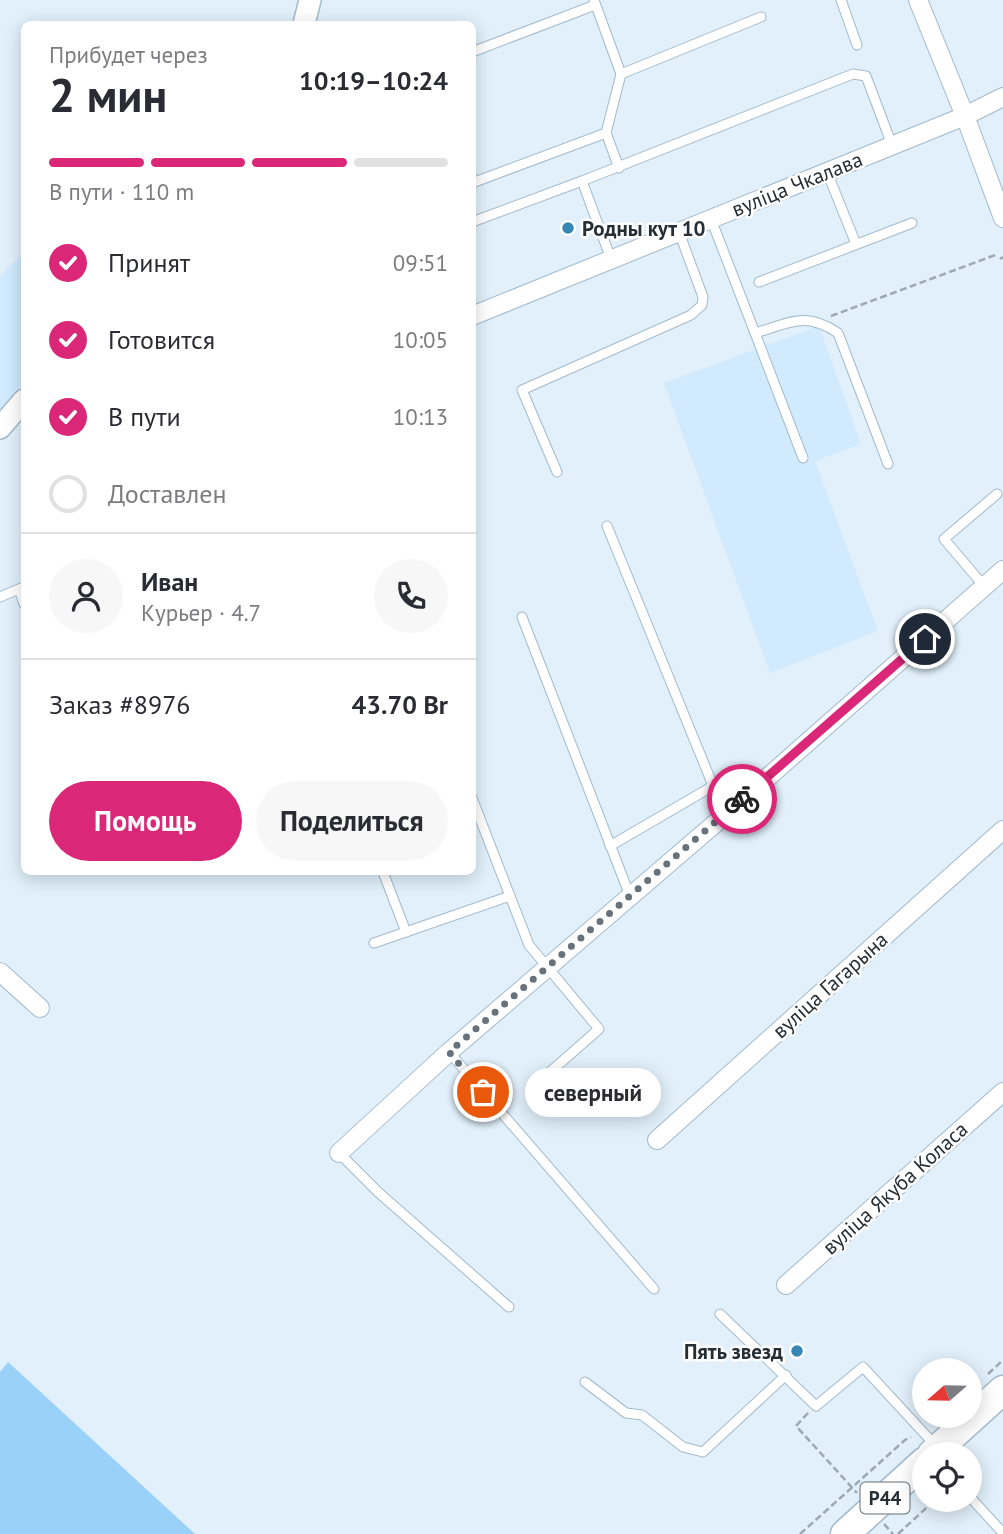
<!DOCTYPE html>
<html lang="ru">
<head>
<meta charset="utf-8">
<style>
  body { margin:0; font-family:"PT Sans",sans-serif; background:#f7f7f7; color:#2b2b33; height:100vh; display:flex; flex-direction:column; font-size:26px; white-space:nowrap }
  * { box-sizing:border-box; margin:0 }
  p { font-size:23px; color:#7c7c81 }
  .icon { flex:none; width:38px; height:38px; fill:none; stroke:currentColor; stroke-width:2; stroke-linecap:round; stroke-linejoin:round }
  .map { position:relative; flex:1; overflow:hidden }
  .sheet { position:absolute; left:21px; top:21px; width:455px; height:854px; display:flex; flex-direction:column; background:#fff; border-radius:10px; box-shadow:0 4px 18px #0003 }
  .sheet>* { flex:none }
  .needle { width:46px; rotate:250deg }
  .buttons { position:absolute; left:912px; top:1358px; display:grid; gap:14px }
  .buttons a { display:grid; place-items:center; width:70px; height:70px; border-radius:50%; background:#fff; box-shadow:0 4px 18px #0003; font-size:35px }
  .pin { position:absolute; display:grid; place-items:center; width:60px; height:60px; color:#fff; margin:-30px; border:4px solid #fff; border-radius:50%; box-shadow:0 2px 7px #0007 }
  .courier { position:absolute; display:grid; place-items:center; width:70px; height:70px; margin:-35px; border:5px solid #db2777; border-radius:50%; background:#fff; color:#222; box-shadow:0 2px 9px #0007 }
  .bubble { position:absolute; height:49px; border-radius:24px; background:#fff; box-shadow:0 4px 18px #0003; font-size:23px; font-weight:700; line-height:49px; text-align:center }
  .head em { font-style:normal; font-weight:700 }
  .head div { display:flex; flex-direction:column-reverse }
  .head { display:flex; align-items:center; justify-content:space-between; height:119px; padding:0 28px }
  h1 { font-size:46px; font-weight:700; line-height:52px }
  .bar { display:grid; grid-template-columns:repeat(4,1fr); gap:10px 7px; align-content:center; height:84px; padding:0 28px }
  .bar i { height:9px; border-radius:5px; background:#e1e1e2 }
  .bar .on { background:#db2777 }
  .bar p { grid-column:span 4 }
  .line { display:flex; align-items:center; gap:18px; padding:0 28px; border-top:2px solid #e1e1e2 }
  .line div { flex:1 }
  .round { display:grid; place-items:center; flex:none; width:74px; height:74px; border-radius:37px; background:#f7f7f7 }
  ol { padding:0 28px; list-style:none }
  li { display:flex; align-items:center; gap:21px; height:77px }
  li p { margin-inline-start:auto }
  li .icon { padding:7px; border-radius:50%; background:#db2777; color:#fff; stroke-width:4 }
  li:last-child { color:#7c7c81 }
  li i { width:38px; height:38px; border:4px solid #e1e1e2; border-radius:50% }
  .action { display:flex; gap:14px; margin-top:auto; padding:14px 28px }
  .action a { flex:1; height:80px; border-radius:42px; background:#db2777; color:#fff; font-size:28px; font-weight:700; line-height:80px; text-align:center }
  .action a+a { background:#f7f7f7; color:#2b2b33 }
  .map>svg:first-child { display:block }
  .built { fill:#d1eafd }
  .green { fill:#9ad1f9 }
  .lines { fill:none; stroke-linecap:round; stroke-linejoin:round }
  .service-casing { stroke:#a2bacc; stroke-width:11 }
  .minor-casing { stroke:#a2bacc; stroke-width:20 }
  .tertiary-casing { stroke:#a2bacc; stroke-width:24 }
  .primary-casing { stroke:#a2bacc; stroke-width:31 }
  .path { stroke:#9ca8b2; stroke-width:2.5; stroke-dasharray:7 3.5; stroke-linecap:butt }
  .service { stroke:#fff; stroke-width:9 }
  .minor { stroke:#fff; stroke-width:18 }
  .tertiary { stroke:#fff; stroke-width:21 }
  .primary { stroke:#fff; stroke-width:28 }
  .done { stroke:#67727a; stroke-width:7; stroke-dasharray:0 12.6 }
  .route { stroke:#db2777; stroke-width:9 }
  .poi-dot { fill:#3786b8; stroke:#fff; stroke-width:2.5 }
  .labels { text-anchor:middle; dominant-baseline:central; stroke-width:5; stroke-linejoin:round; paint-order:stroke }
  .shield { fill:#fff; stroke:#666d72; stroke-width:2 }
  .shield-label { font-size:19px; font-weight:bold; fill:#252e35 }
  .street-label { font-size:21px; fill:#252e35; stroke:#fff }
  .poi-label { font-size:21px; font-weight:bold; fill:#252e35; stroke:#fff; text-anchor:start }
</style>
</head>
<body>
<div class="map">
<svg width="1003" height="1534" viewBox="0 0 1003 1534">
  <rect width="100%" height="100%" fill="#e1f0fb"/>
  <!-- built -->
  <g class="built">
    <polygon points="24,253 24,388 0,415 0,276"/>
    <polygon points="819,326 861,444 815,461 878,631 770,673 664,383"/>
  </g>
  <!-- green -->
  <polygon class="green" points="8,1362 195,1534 0,1534 0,1372"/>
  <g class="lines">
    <defs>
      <g id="service">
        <polyline points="594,0 621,74 606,133 619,168"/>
        <polyline points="841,0 857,45"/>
        <polyline points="472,52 595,5"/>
        <polyline points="621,74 761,17"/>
        <polyline points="827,172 856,244"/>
        <polyline points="582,181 853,74 866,76 892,145"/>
        <polyline points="472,183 606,133"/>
        <path d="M711,219L755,333C790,323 805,311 838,333L888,464"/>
        <polyline points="472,222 582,181 611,259"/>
        <polyline points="759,282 912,223"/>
        <polyline points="755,333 803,458"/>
        <polyline points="557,472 522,390 691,315 702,305 703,297 679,232"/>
        <polyline points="607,526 725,815"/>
        <polyline points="984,586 944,539 997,494"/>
        <polyline points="19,589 24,604"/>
        <polyline points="0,597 24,587"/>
        <polyline points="522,617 630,896"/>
        <polyline points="472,798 529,945 599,1029 534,1086"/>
        <polyline points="610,846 713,786"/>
        <polyline points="383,872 406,932"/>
        <polyline points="374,943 510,896"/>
        <polyline points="449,1052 654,1289"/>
        <polyline points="339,1153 378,1192 509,1307"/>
        <polyline points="720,1314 816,1406 863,1367 935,1445"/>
        <polyline points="585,1382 626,1413 642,1415 683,1447 703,1452 786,1375"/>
        <polyline points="970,1497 1003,1533"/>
      </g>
      <g id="minor">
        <polyline points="918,0 965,116 1003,218"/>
        <polyline points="472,316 965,116 1003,97"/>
        <polyline points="0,972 40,1008"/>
        <polyline points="657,1140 1003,830"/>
        <polyline points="339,1153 449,1052 725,815 1003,570"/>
        <polyline points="786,1285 1003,1092"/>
      </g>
      <g id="tertiary">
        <polyline points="304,24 310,0"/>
        <polyline points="0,428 24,400"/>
      </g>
      <g id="primary">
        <polyline points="932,1454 1003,1390"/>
        <polyline points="845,1534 924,1462"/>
      </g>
    </defs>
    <!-- service casing -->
    <use href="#service" class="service-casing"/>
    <!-- minor casing -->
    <use href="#minor" class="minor-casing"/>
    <!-- tertiary casing -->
    <use href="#tertiary" class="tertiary-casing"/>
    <!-- primary casing -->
    <use href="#primary" class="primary-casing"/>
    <!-- path -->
    <g class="path">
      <polyline points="1000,259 1003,257"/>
      <polyline points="831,316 998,254"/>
      <polyline points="988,1374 1003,1360"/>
      <polyline points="808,1413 796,1426 857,1493"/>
      <polyline points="884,1524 893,1534"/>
      <polyline points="800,1534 905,1440 911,1437"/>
      <polyline points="898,1534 935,1500"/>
    </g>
    <!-- service -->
    <use href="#service" class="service"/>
    <!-- minor -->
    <use href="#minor" class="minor"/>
    <!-- tertiary -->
    <use href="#tertiary" class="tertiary"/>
    <!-- primary -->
    <use href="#primary" class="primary"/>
  </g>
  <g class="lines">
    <!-- done -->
    <polyline class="done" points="483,1092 449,1052 742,799"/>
    <!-- route -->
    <polyline class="route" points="742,799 925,639"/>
  </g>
  <!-- markers -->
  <g class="poi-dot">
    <circle cx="568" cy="228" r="7"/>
    <circle cx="797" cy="1351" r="7"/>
  </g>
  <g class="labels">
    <!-- shield labels -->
    <rect class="shield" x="860.5" y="1482.5" width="49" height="31" rx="5"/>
    <g class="shield-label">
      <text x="885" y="1498">Р44</text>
    </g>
    <!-- street labels -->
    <g class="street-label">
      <text transform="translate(797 184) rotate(-22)">вуліца Чкалава</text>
      <text transform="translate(830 985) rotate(-42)">вуліца Гагарына</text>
      <text transform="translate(895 1188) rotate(-42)">вуліца Якуба Коласа</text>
    </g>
    <!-- poi labels -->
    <g class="poi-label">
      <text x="582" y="228">Родны кут 10</text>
      <text x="783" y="1351" text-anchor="end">Пять звезд</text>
    </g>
  </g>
</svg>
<div class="buttons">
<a><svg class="needle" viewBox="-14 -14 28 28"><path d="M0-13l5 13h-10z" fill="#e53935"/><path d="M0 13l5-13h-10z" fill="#7c7c81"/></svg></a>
<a><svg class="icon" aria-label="locate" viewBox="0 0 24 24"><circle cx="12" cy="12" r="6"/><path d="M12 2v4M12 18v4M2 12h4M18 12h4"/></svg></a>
</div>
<div class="pin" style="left:483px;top:1092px;background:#ea580c"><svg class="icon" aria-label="bag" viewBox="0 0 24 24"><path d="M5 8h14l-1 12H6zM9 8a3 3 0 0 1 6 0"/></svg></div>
<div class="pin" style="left:925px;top:639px;background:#1f2937"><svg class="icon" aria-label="home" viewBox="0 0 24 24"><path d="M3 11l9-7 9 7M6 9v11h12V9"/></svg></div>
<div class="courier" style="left:742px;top:799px"><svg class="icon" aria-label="bike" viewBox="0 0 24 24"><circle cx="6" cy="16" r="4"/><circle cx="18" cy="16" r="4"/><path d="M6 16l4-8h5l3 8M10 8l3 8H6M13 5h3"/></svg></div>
<div class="bubble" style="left:525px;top:1068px;width:136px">северный</div>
<section class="sheet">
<div class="head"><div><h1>2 мин</h1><p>Прибудет через</p></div><em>10:19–10:24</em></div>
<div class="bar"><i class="on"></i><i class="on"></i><i class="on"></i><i></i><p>В пути · 110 m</p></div>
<ol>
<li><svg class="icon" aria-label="check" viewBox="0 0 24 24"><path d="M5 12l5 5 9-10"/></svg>Принят<p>09:51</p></li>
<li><svg class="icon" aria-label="check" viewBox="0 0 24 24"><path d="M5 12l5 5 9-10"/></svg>Готовится<p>10:05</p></li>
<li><svg class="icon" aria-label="check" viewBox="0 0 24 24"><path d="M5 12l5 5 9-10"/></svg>В пути<p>10:13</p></li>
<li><i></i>Доставлен</li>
</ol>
<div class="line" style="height:126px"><a class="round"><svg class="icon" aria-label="person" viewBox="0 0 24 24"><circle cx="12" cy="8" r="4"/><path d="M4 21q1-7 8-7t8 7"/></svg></a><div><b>Иван</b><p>Курьер · 4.7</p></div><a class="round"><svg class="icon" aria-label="phone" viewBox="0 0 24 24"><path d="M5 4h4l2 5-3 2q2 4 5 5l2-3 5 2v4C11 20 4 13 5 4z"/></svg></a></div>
<div class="line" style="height:91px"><div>Заказ #8976</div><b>43.70 Br</b></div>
<div class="action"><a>Помощь</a><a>Поделиться</a></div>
</section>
</div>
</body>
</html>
